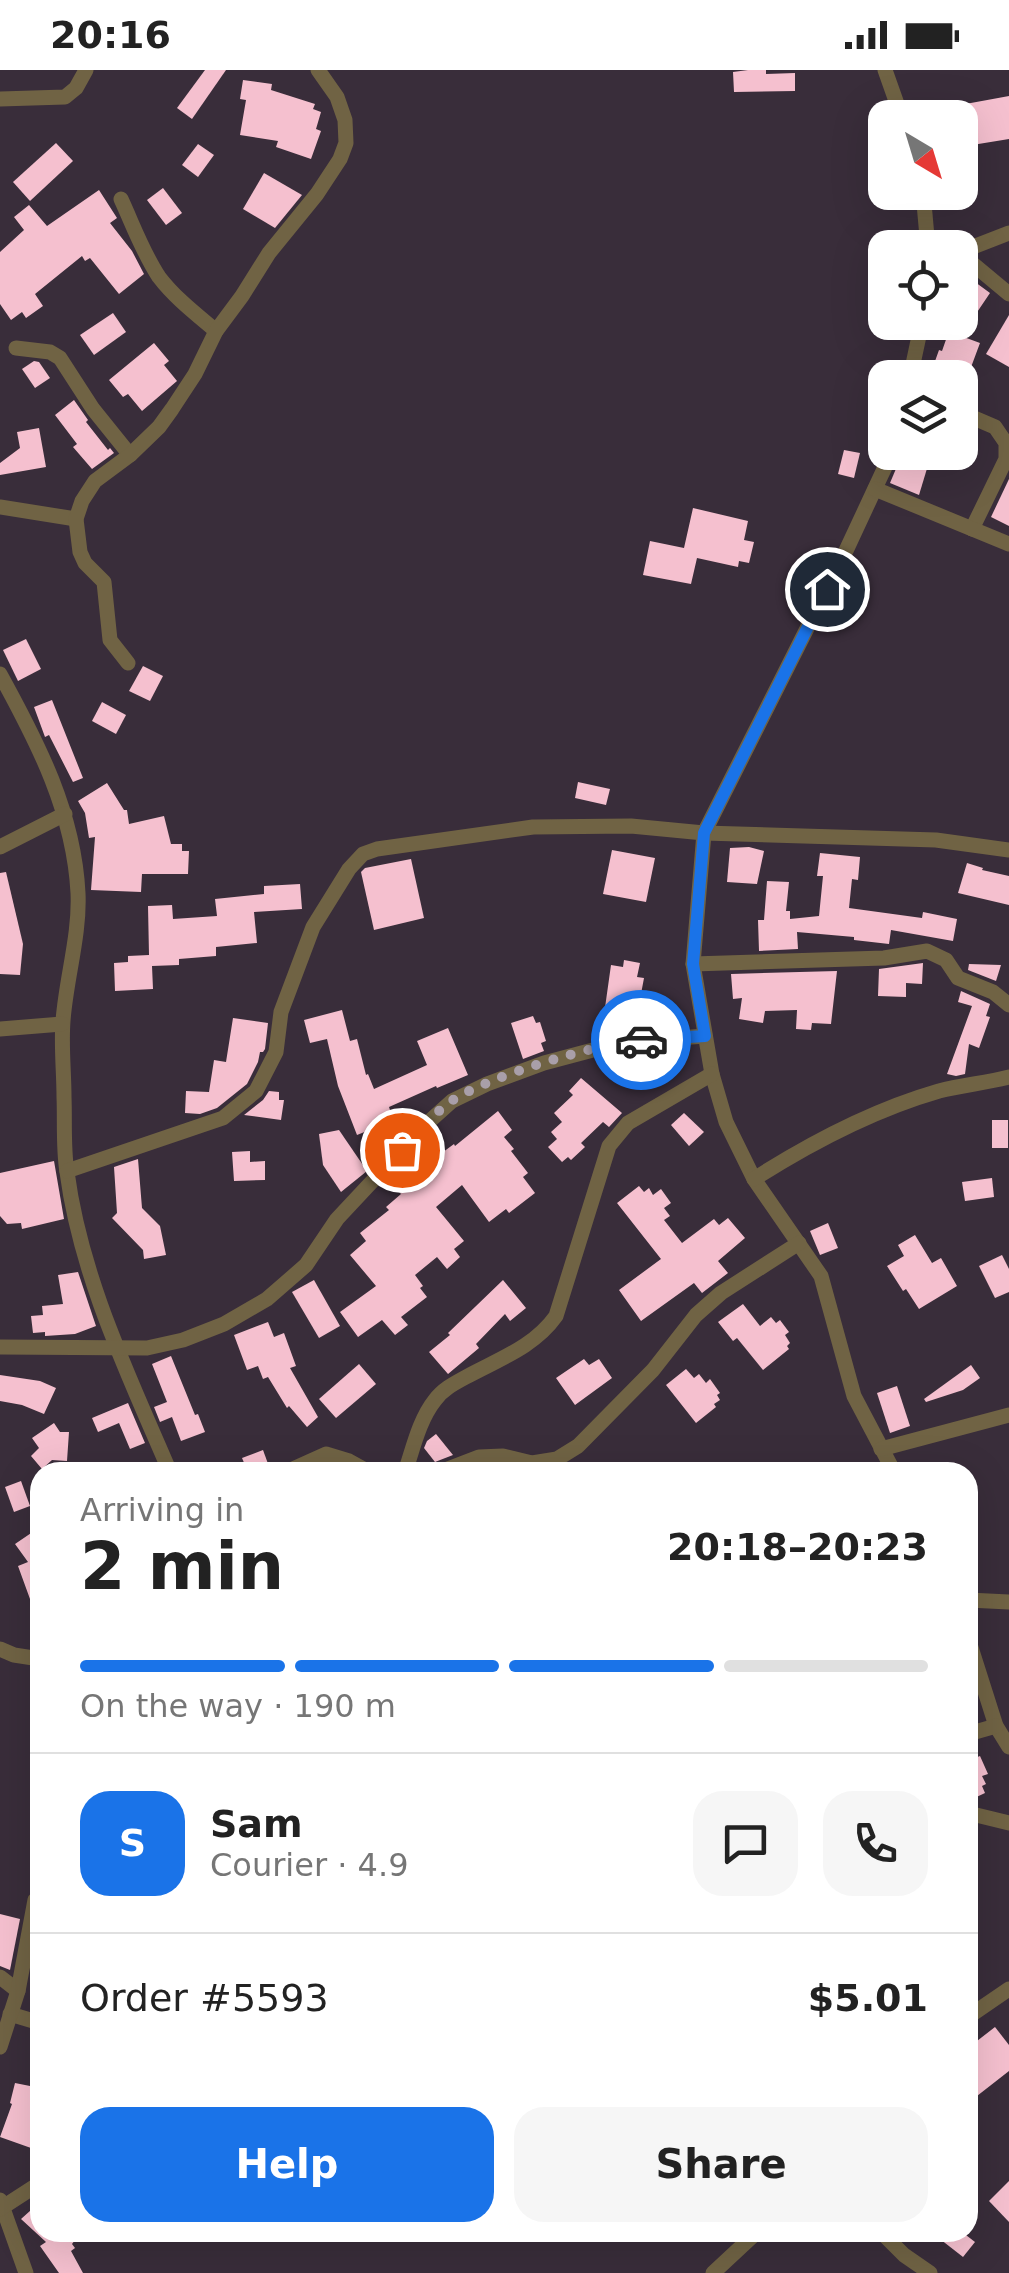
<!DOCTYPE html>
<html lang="en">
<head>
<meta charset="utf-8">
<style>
  body { margin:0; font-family:"DejaVu Sans",sans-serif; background:#f6f6f6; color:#222; height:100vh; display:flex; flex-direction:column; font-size:38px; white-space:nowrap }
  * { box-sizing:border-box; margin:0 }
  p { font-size:32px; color:#767676 }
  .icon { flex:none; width:55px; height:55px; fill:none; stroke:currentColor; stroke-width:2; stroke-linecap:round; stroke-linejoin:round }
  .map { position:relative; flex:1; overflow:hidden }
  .side { position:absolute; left:30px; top:1392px; width:948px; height:780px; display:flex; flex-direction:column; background:#fff; border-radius:30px; box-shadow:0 10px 40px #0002 }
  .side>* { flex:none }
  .needle { width:65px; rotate:142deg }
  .controls { position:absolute; left:868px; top:30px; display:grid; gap:20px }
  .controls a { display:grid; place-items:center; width:110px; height:110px; border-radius:20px; background:#fff; box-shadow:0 10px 40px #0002; font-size:50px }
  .pin { position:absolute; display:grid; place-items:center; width:85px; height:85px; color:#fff; margin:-42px; border:5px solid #fff; border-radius:50%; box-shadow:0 2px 10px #0007 }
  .courier { position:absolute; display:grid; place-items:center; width:100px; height:100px; margin:-50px; border:8px solid #1a73e8; border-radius:50%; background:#fff; color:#222; box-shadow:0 2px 12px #0007 }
  .summary em { font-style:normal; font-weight:700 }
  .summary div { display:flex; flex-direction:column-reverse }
  .summary { display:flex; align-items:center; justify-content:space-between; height:170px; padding:0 50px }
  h1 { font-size:65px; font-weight:700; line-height:75px }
  .bar { display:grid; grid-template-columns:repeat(4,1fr); gap:15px 10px; align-content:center; height:120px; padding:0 50px }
  .bar i { height:12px; border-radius:8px; background:#e0e0e0 }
  .bar .on { background:#1a73e8 }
  .bar p { grid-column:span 4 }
  .line { display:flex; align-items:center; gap:25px; padding:0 50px; border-top:2px solid #e0e0e0 }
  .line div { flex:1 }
  .round { display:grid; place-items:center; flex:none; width:105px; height:105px; border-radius:30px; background:#f6f6f6 }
  .primary-button { display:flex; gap:20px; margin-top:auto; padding:20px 50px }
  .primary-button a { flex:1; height:115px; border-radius:30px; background:#1a73e8; color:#fff; font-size:40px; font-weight:700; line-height:115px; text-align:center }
  .primary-button a+a { background:#f6f6f6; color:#222 }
  .status { display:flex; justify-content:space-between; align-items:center; height:70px; padding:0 50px; background:#fff; direction:ltr }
  .status svg { height:28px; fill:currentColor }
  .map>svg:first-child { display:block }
  .building { fill:#f5c0cf }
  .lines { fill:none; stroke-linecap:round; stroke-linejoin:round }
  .minor { stroke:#706344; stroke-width:15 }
  .done { stroke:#a99fa9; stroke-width:10; stroke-dasharray:0 18 }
  .route { stroke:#1a73e8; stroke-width:12 }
</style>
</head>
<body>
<div class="status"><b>20:16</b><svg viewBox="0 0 49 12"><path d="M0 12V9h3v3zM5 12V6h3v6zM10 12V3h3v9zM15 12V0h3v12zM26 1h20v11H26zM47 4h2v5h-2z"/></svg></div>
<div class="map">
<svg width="1009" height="2203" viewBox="0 0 1009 2203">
  <rect width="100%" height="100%" fill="#392d3a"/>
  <!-- building -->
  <g class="building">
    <polygon points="205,0 226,0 192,49 177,38"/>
    <polygon points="748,0 766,0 766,4 795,3 795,21 734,22 733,2"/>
    <polygon points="243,10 272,14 271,20 315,34 313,39 321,42 316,59 321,61 311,89 276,77 278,71 240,65 246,30 240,29"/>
    <polygon points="1009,26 1009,69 960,77 960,35"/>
    <polygon points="56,73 73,91 30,131 13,112"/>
    <polygon points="198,74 214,85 198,107 182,95"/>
    <polygon points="264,103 302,125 275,158 243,139"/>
    <polygon points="163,118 182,143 166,155 147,130"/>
    <polygon points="99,120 117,148 110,153 132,181 144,204 119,224 90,188 85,191 82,186 35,224 43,236 26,248 22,242 11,250 0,234 0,182 24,160 14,147 29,135 47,156"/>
    <polygon points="960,201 990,223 961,266 980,273 967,308 929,308 939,280 942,281 949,261 960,265"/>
    <polygon points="113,243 126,262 94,285 80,265"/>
    <polygon points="1009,245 1009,297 986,284"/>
    <polygon points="154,273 169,291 164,295 177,311 142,341 128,324 123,327 109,310"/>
    <polygon points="34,291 39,292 50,308 35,318 22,299"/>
    <polygon points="74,330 88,350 86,352 108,380 110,378 114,383 92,399 73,377 77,374 55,345"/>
    <polygon points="39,358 46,397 0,405 0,393 20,378 17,362"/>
    <polygon points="844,380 860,383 854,408 838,404"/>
    <polygon points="903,382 932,382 919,425 890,413"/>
    <polygon points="1009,409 1009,456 991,447"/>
    <polygon points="693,438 748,451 744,470 754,472 749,493 739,491 738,497 697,488 691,514 643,505 650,471 684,478"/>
    <polygon points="26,569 41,599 18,611 3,580"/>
    <polygon points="143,596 163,606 150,631 129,621"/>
    <polygon points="52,630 83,708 73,712 49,665 45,667 34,637"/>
    <polygon points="102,632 126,645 116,664 92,651"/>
    <polygon points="578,712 610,719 606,735 575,728"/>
    <polygon points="107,713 124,740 127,740 129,754 164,746 171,774 182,774 182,781 189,781 188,804 142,804 141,822 91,820 95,767 89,768 85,743 78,731"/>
    <polygon points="749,777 764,781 757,814 727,812 730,778"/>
    <polygon points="612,780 655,788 646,832 603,824"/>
    <polygon points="820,783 860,787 858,810 852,809 849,838 922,848 923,842 957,849 953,871 891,860 889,874 854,870 854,867 797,862 798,879 759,881 758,850 764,850 767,811 789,812 786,841 790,841 790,849 819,846 823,806 817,806"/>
    <polygon points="411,789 424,848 374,860 361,802 365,798"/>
    <polygon points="967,793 983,798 982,800 1009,806 1009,835 958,823"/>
    <polygon points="6,802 23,874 20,905 0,904 0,803"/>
    <polygon points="300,814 302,839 254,842 257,873 216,877 216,886 179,889 179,895 152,896 153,919 115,921 114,893 128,892 128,886 149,885 148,836 172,835 173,849 217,846 215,829 264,824 264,816"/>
    <polygon points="624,890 640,893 637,907 644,908 635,956 603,952 611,895 623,897"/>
    <polygon points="923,893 922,914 906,913 906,927 878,926 879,899"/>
    <polygon points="969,894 1001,895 996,911 968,900"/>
    <polygon points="837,901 831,954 812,953 811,960 796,959 797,940 765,941 763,953 739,949 742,928 733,929 731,904"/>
    <polygon points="961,921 990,934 986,946 990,947 979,978 969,974 965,1004 956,1006 947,1004 972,936 958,932"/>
    <polygon points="342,940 350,971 357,969 366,1005 368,1004 374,1019 427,995 417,971 448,958 468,1005 437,1018 436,1016 389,1037 391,1043 384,1046 387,1053 357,1065 338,1016 327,969 310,973 304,950"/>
    <polygon points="533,946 536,953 540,952 546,971 541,973 544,981 523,989 511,953"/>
    <polygon points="233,948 268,953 265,979 263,982 260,982 258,992 247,1014 217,1038 200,1044 185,1043 186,1021 209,1022 214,990 226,992"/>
    <polygon points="581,1008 622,1043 609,1057 603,1052 581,1073 585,1077 571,1090 568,1087 562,1092 548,1077 557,1069 551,1062 562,1052 554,1043 573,1025 569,1021"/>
    <polygon points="269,1021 279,1022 279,1030 284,1030 281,1050 244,1045 263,1030"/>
    <polygon points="498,1041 512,1060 504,1067 514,1079 511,1081 528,1103 523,1107 535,1123 509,1143 506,1139 489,1152 462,1115 436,1137 464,1171 454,1179 460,1187 447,1199 437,1187 415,1205 423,1216 420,1218 427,1227 401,1247 408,1255 395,1265 382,1250 358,1267 340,1242 376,1216 350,1185 366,1171 360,1163 389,1140 386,1137 401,1124 391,1113 420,1089 424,1096 454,1074 455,1076"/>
    <polygon points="684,1043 704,1062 689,1076 671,1055"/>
    <rect x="992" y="1050" width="16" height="28"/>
    <polygon points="339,1060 367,1101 341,1122 323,1095 319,1064"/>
    <polygon points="250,1081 250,1092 265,1091 265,1110 234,1111 232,1082"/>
    <polygon points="138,1089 142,1138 160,1156 166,1185 144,1189 143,1180 112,1148 117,1143 114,1097"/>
    <polygon points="54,1091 64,1149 22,1159 21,1153 7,1154 0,1146 0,1103"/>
    <polygon points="992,1108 994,1127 965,1131 962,1112"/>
    <polygon points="639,1116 644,1122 649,1118 653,1125 661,1119 671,1133 664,1138 670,1146 664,1150 682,1173 714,1149 719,1155 728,1148 745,1168 718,1191 728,1203 702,1223 694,1213 641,1251 619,1220 661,1189 617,1133"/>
    <polygon points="828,1153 838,1178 820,1185 810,1161"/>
    <polygon points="915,1165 932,1193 941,1188 957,1216 919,1239 906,1219 903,1221 887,1196 904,1186 898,1175"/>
    <polygon points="1002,1185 1009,1199 1009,1222 995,1228 979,1196"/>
    <polygon points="78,1202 96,1256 75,1264 45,1266 45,1262 33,1263 31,1246 43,1245 42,1236 63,1234 58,1205"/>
    <polygon points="314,1210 340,1256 319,1268 292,1222"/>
    <polygon points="503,1210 526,1238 510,1251 505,1244 476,1274 479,1278 448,1304 429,1282 450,1265 448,1263"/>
    <polygon points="743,1234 760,1256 771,1247 776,1253 780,1250 789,1262 785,1265 790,1273 787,1276 789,1279 763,1300 737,1268 733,1271 718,1252"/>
    <polygon points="268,1252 274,1267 284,1263 296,1296 290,1298 318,1347 307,1357 289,1336 287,1338 268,1307 263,1309 258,1296 247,1300 234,1265"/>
    <polygon points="171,1286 195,1345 198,1344 205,1362 181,1371 172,1347 160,1352 154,1337 167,1332 152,1294"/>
    <polygon points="584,1289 589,1295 599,1289 612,1308 575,1335 556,1308"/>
    <polygon points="359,1294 376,1314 336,1348 319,1329"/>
    <polygon points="971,1295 980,1308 963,1320 926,1332 924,1329"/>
    <polygon points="686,1299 694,1308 699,1304 706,1313 710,1309 720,1323 717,1325 720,1330 714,1334 716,1337 696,1353 666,1315"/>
    <polygon points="0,1305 40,1311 56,1318 44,1344 22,1335 0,1331"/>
    <polygon points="897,1316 910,1356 890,1363 877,1323"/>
    <polygon points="128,1333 145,1373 130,1379 119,1353 98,1362 92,1348"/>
    <polygon points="54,1353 60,1362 69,1362 67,1391 52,1390 42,1399 31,1386 39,1378 32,1368"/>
    <polygon points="436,1364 453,1385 435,1392 424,1378 427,1371"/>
    <polygon points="263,1380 271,1402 248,1402 242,1388"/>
    <polygon points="21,1411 30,1436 14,1442 5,1417"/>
    <polygon points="40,1457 40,1551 38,1551 18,1496 28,1492 15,1474"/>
    <polygon points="968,1675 970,1675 975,1688 980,1686 988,1704 982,1706 986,1714 982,1716 985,1723 968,1731"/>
    <polygon points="0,1844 20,1849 10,1900 0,1896"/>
    <polygon points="995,1957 1009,1975 1009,2001 968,2033 968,1978"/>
    <polygon points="15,2013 40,2018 40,2029 34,2054 39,2055 31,2078 0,2067 12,2034 10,2033"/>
    <polygon points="1009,2111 1009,2152 989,2131"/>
    <polygon points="40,2132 40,2162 81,2162 72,2174 75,2178 71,2181 83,2203 59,2203 40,2176 46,2172 21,2149"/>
    <polygon points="931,2162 962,2162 975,2172 963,2187"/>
  </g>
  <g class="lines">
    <!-- minor -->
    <g class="minor">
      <polyline points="885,0 902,48"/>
      <polyline points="0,29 65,27 76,18 86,0"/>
      <polyline points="923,122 928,178"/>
      <path d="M121,129C133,155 143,183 159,207C175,228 196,244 216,261"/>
      <polyline points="960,182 1009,163"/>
      <polyline points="960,189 973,194 1009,224"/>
      <polyline points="16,278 50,282 60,288 93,339 130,385"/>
      <polyline points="910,308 922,252"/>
      <polyline points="960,342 995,357 1006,373 1006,389 972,459"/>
      <polyline points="892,382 844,485 704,763 693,894 712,1004 726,1052 754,1109 821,1206 854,1326 894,1402"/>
      <polyline points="875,419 1009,474"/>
      <polyline points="0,437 76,449"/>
      <polyline points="128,593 110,570 104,512 85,493 80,482 76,449 82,431 95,411 130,385 159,357 172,339 195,304 216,261 242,226 269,183 317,124 340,89 346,73 345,50 337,27 318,0"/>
      <path d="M0,604C38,673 74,743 78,823C80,865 66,909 63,951C61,976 64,1002 64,1027C65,1051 63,1078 67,1102C81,1208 129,1306 170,1402"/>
      <polyline points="0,777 65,744"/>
      <polyline points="693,894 884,888 927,881 946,890 958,908 993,922 1009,935"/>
      <polyline points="0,959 62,954"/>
      <polyline points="67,1101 223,1048 256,1021 276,982 281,942 313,857 349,799 363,784 377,779 533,757 631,756 704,763 936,770 1009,780"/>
      <path d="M754,1109C812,1072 873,1040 939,1021C962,1015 986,1013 1009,1007"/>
      <polyline points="0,1277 147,1278 183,1270 224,1254 267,1229 306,1195 337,1149 423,1057 452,1031 487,1014 544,993 623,972 705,966"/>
      <polyline points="881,1379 1009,1345"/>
      <polyline points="286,1402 326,1384 349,1391 369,1402"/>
      <path d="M405,1402C413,1379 419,1350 435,1330C443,1319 455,1313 466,1307C499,1289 534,1277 556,1246L609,1076L628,1053L712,1004"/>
      <polyline points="440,1402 479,1387 503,1386 532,1393 557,1389 578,1376 653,1300 696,1245 721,1223 799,1173"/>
      <polyline points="968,1530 1009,1532"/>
      <polyline points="968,1568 996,1656 1009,1677"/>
      <polyline points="0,1579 14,1585 40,1589"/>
      <polyline points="968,1664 996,1656"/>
      <polyline points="968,1743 1009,1753"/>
      <polyline points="0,1907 18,1921"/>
      <polyline points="10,1944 40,1953"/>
      <polyline points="968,1947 1009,1919"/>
      <polyline points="0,1977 18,1921 35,1830"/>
      <polyline points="0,2130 26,2203"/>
      <polyline points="0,2139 40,2113"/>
      <polyline points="881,2162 904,2185 930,2203"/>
      <polyline points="713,2203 757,2162"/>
    </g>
  </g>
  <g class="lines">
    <!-- done -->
    <path class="done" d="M402,1080C417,1063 434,1043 453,1030C490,1006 596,974 641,970"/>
    <!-- route -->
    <polyline class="route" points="641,970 705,966 693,894 704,763 827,519"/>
  </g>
</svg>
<div class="controls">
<a><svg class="needle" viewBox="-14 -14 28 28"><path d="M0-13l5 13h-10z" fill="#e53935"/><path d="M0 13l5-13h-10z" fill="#767676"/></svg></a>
<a><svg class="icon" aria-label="locate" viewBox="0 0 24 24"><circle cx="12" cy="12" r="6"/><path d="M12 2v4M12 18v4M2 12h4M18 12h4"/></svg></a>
<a><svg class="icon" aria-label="layers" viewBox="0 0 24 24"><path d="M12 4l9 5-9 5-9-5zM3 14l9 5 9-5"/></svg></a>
</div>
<div class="pin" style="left:402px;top:1080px;background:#ea580c"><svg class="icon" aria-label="bag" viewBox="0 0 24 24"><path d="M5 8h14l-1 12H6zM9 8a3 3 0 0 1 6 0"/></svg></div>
<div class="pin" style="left:827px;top:519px;background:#1f2937"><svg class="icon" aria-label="home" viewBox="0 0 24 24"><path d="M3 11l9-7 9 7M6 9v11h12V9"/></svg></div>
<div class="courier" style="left:641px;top:970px"><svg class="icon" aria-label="car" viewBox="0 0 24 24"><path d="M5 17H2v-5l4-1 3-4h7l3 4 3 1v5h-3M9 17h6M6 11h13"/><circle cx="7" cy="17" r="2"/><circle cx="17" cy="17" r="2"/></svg></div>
<section class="side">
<div class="summary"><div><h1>2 min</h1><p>Arriving in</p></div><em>20:18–20:23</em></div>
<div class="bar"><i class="on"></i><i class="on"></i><i class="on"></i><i></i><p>On the way · 190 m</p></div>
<div class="line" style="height:180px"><b class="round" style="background:#1a73e8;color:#fff">S</b><div><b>Sam</b><p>Courier · 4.9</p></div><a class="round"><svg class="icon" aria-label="chat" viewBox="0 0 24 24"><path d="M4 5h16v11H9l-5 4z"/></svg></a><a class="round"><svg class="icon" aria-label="phone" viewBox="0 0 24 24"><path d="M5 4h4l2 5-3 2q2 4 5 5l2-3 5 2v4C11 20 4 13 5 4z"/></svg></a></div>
<div class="line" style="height:130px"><div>Order #5593</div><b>$5.01</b></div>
<div class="primary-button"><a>Help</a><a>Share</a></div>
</section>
</div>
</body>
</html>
